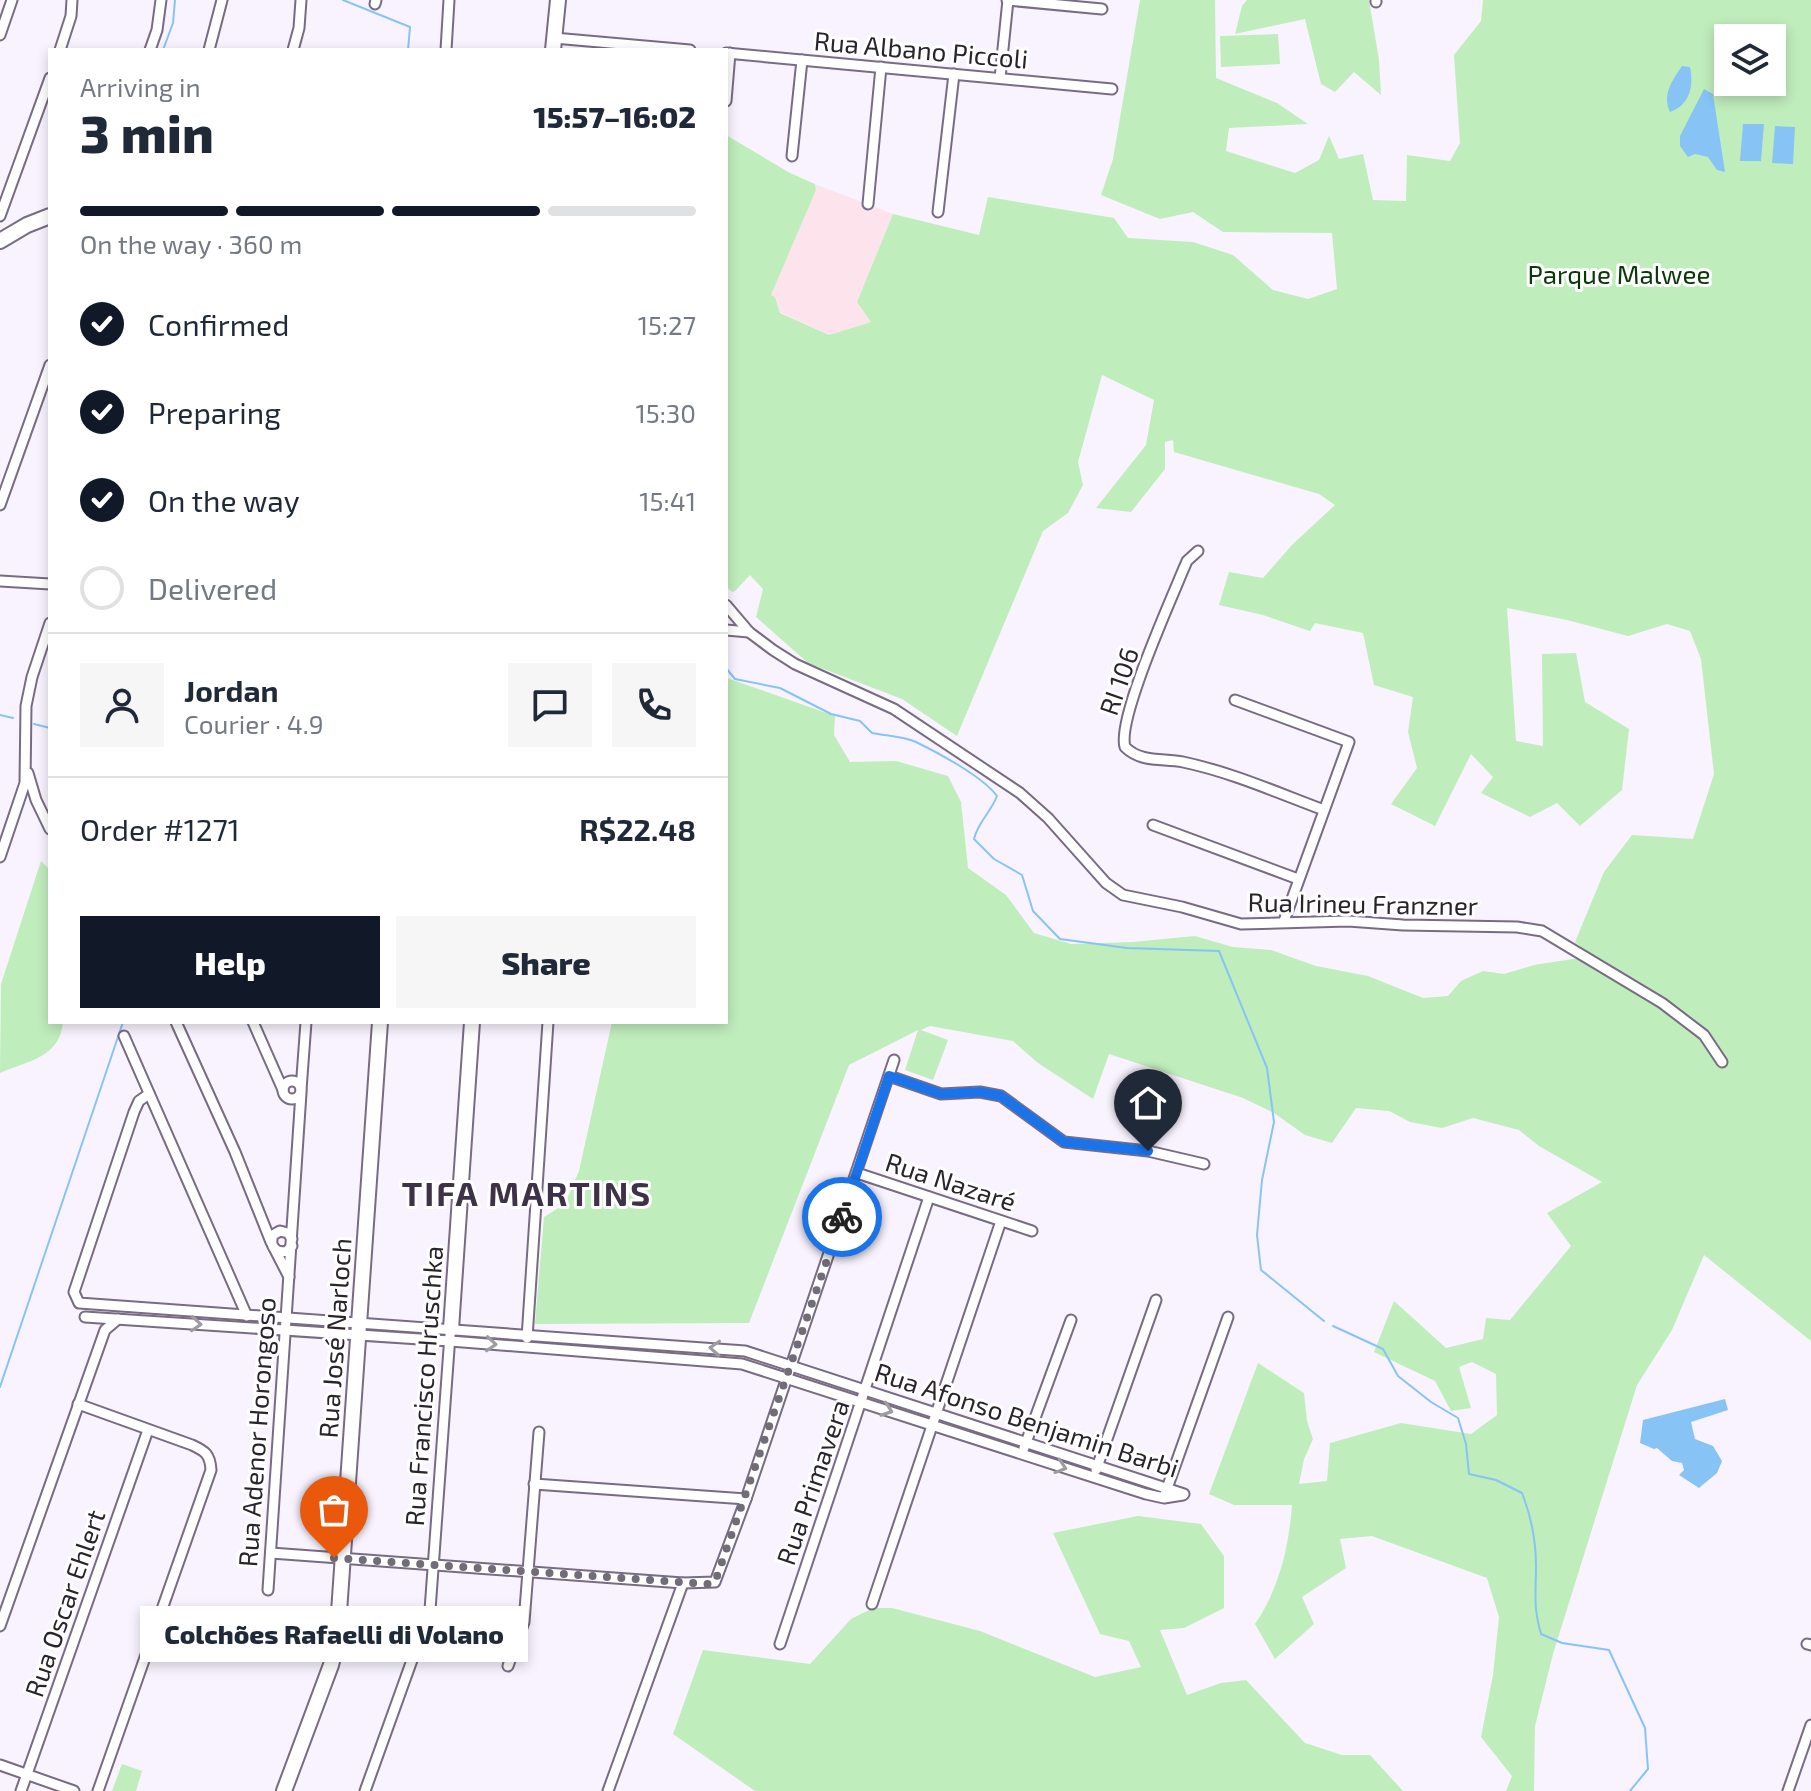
<!DOCTYPE html>
<html lang="en">
<head>
<meta charset="utf-8">
<style>
  body { margin:0; font-family:"Exo 2",sans-serif; background:#f6f6f7; color:#1f2937; height:100vh; display:flex; flex-direction:column; font-size:30px; white-space:nowrap }
  * { box-sizing:border-box; margin:0 }
  p { font-size:26px; color:#747a83 }
  .icon { flex:none; width:44px; height:44px; fill:none; stroke:currentColor; stroke-width:2; stroke-linecap:round; stroke-linejoin:round }
  .map { position:relative; flex:1; overflow:hidden }
  .sheet { position:absolute; left:48px; top:48px; width:680px; height:976px; display:flex; flex-direction:column; background:#fff; border-radius:0px; box-shadow:0 4px 12px #0003 }
  .sheet>* { flex:none }
  .tools { position:absolute; left:1714px; top:24px; display:grid; gap:16px }
  .tools a { display:grid; place-items:center; width:72px; height:72px; border-radius:0px; background:#fff; box-shadow:0 4px 12px #0003; font-size:40px }
  .pin { position:absolute; display:grid; place-items:center; width:68px; height:68px; color:#fff; margin:-82px -34px; border-radius:50% 50% 50% 0; rotate:-45deg; box-shadow:0 0 8px #0007 }
  .pin .icon { rotate:45deg }
  .courier { position:absolute; display:grid; place-items:center; width:80px; height:80px; margin:-40px; border:6px solid #1a73e8; border-radius:50%; background:#fff; color:#222; box-shadow:0 2px 10px #0007 }
  .bubble { position:absolute; height:56px; border-radius:0px; background:#fff; box-shadow:0 4px 12px #0003; font-size:26px; font-weight:800; line-height:56px; text-align:center }
  .overview em { font-style:normal; font-weight:800 }
  .overview div { display:flex; flex-direction:column-reverse }
  .overview { display:flex; align-items:center; justify-content:space-between; height:136px; padding:0 32px }
  h1 { font-size:52px; font-weight:800; line-height:60px }
  .bar { display:grid; grid-template-columns:repeat(4,1fr); gap:12px 8px; align-content:center; height:96px; padding:0 32px }
  .bar i { height:10px; border-radius:6px; background:#e0e1e3 }
  .bar .selected { background:#111827 }
  .bar p { grid-column:span 4 }
  .line { display:flex; align-items:center; gap:20px; padding:0 32px; border-top:2px solid #e0e1e3 }
  .line div { flex:1 }
  .round { display:grid; place-items:center; flex:none; width:84px; height:84px; border-radius:0px; background:#f6f6f7 }
  ol { padding:0 32px; list-style:none }
  li { display:flex; align-items:center; gap:24px; height:88px }
  li p { margin-inline-start:auto }
  li .icon { padding:8px; border-radius:50%; background:#111827; color:#fff; stroke-width:4 }
  li:last-child { color:#747a83 }
  li i { width:44px; height:44px; border:4px solid #e0e1e3; border-radius:50% }
  .button { display:flex; gap:16px; margin-top:auto; padding:16px 32px }
  .button a { flex:1; height:92px; border-radius:0px; background:#111827; color:#fff; font-size:32px; font-weight:800; line-height:92px; text-align:center }
  .button a+a { background:#f6f6f7; color:#1f2937 }
  .map>svg:first-child { display:block }
  .education { fill:#fde4ec }
  .green { fill:#c0edbc; fill-rule:evenodd }
  .water { fill:#87c4f5 }
  .lines { fill:none; stroke-linecap:round; stroke-linejoin:round }
  .stream { stroke:#87c4f5; stroke-width:2 }
  .street-casing { stroke:#786b84; stroke-width:13 }
  .secondary-casing { stroke:#786b84; stroke-width:18 }
  .street { stroke:#fff; stroke-width:9 }
  .secondary { stroke:#fff; stroke-width:14 }
  .oneway { stroke:#9f9ca1 }
  .done { stroke:#716c77; stroke-width:8; stroke-dasharray:0 14.4 }
  .route { stroke:#1a73e8; stroke-width:10 }
  .labels { text-anchor:middle; dominant-baseline:central; stroke-width:6; stroke-linejoin:round; paint-order:stroke }
  .street-label { font-size:26px; fill:#29232e; stroke:#fff }
  .park-label { font-size:26px; fill:#0b3809; stroke:#fff }
  .district-label { font-size:34px; font-weight:bold; letter-spacing:2px; fill:#3d3248; stroke:#fff }
</style>
</head>
<body>
<div class="map">
<svg width="1811" height="1791" viewBox="0 0 1811 1791">
  <rect width="100%" height="100%" fill="#f8f3fe"/>
  <!-- education -->
  <polygon class="education" points="815,184 893,214 857,302 871,322 829,335 780,312 775,297 771,295 816,190"/>
  <!-- green -->
  <g class="green">
    <path d="M1140,0H1215L1216,78L1277,103L1308,124L1229,128L1226,151L1295,173L1319,160L1329,136L1339,159L1363,154L1373,200L1406,201L1407,155L1450,161L1460,143L1454,55L1481,21L1483,0H1811V1341L1704,1255L1672,1330L1637,1385L1553,1654L1535,1726L1534,1791H1506L1512,1776L1481,1737L1493,1675L1499,1617L1487,1578L1372,1536L1340,1539L1346,1568L1302,1597L1314,1624L1275,1659L1255,1624C1279,1589 1289,1547 1292,1505H1234L1209,1494L1258,1363L1304,1393L1307,1421L1313,1439L1304,1459L1299,1484L1327,1481L1330,1443L1401,1423L1471,1434L1497,1415L1496,1374L1472,1362L1459,1367L1471,1408L1451,1411L1435,1381L1374,1352L1394,1301L1446,1348L1483,1339L1486,1318L1510,1320L1571,1246L1547,1213L1602,1182L1539,1146L1519,1130L1473,1118L1442,1128L1410,1122L1389,1111L1356,1108L1332,1143L1305,1135L1274,1113L1243,1098L1109,1054L1093,1099L1038,1063L1013,1041L930,1026L921,1030L948,1040L933,1080L905,1070L918,1030L849,1065L749,1323L535,1324L544,1217L565,1204L579,1171L612,1022H726L727,678L835,716L834,735L850,762L896,761L948,776L961,802L968,868L1006,895L1034,933L1071,944L1133,942L1195,936L1233,947L1271,950L1316,966L1368,976L1423,998L1448,996L1461,981L1483,971L1504,974L1534,965L1586,957L1583,955L1585,950L1575,942L1604,872L1632,835L1693,839L1714,774L1701,659L1690,631L1667,624L1628,636L1567,620L1507,608L1516,741L1543,746L1542,654L1576,653L1585,702L1629,729L1622,790L1580,826L1557,803L1530,817L1481,793L1493,777L1471,754L1435,826L1391,804L1417,768L1408,732L1413,697L1374,685L1363,633L1315,623L1310,631L1263,615L1219,605L1229,572L1263,578L1292,545L1335,505L1319,494L1174,452L1173,440L1165,442V469L1131,512L1096,508L1146,445L1154,400L1102,375L1078,462L1083,485L1068,513L1043,531L957,736L902,699L808,663L756,617L763,589L750,575L735,591L732,592L726,586V135L790,173L815,184L816,190L771,295L775,297L780,313L829,335L871,322L857,302L893,214L979,235L988,197L1114,218L1128,238L1193,242L1233,255L1273,290L1308,299L1337,289L1332,233L1223,232L1193,212L1160,219L1101,195L1113,159ZM1728,38H1772V82H1728Z"/>
    <polygon points="1247,0 1369,0 1379,60 1381,95 1354,72 1335,92 1321,84 1305,19 1235,34 1242,6"/>
    <polygon points="1278,34 1280,64 1221,67 1220,36"/>
    <path d="M41,861L50,870V1022H63C60,1058 27,1061 0,1073L1,984Z"/>
    <polygon points="1138,1516 1201,1524 1224,1556 1224,1608 1184,1628 1160,1630 1187,1695 1221,1683 1246,1680 1305,1743 1342,1755 1370,1755 1403,1791 755,1791 673,1734 703,1650 810,1664 851,1619 873,1608 892,1608 980,1631 1095,1677 1141,1667 1129,1641 1100,1634 1053,1533"/>
    <polygon points="122,1764 142,1771 136,1791 112,1791"/>
  </g>
  <!-- water -->
  <g class="water">
    <path d="M1682,66L1690,67C1694,86 1690,105 1670,112C1662,94 1672,81 1682,66Z"/>
    <polygon points="1704,89 1713,94 1725,172 1717,170 1708,157 1695,154 1688,157 1680,146 1680,136"/>
    <polygon points="1743,124 1764,124 1761,161 1740,161"/>
    <polygon points="1775,126 1795,127 1793,164 1772,163"/>
    <polygon points="1725,1399 1728,1410 1691,1422 1695,1439 1713,1446 1722,1461 1717,1473 1699,1488 1679,1475 1684,1470 1682,1463 1672,1461 1657,1448 1654,1449 1640,1443 1643,1420"/>
  </g>
  <g class="lines">
    <!-- stream -->
    <g class="stream">
      <polyline points="343,0 410,27 408,50"/>
      <polyline points="163,50 173,23 175,0"/>
      <path d="M726,668L735,679L780,688L831,714L860,721L872,733C887,736 902,736 916,742C939,753 983,777 997,796C991,812 978,822 974,839L994,859L1022,875L1033,911L1060,939L1127,948L1219,951L1267,1068L1274,1122L1262,1180L1257,1235L1261,1270L1324,1321"/>
      <polyline points="0,715 13,718"/>
      <polyline points="34,724 50,728"/>
      <path d="M1333,1326L1383,1349L1398,1376L1431,1402L1458,1418L1466,1444L1469,1474L1496,1480L1522,1493C1531,1516 1536,1541 1536,1566C1536,1594 1533,1606 1541,1634L1562,1643L1609,1650L1645,1728L1648,1769L1630,1791"/>
      <polyline points="0,1387 123,1022"/>
    </g>
    <defs>
      <g id="street">
        <polyline points="1007,0 1102,9"/>
        <polyline points="1376,0 1376,2"/>
        <polyline points="375,4 376,0"/>
        <polyline points="0,35 12,0"/>
        <polyline points="554,38 690,50"/>
        <polyline points="60,50 71,16 72,0"/>
        <polyline points="150,50 157,30 161,0"/>
        <polyline points="209,50 222,0"/>
        <polyline points="293,50 299,28 301,0"/>
        <polyline points="446,50 449,0"/>
        <polyline points="726,53 1112,89"/>
        <polyline points="1000,78 1008,0"/>
        <polyline points="726,101 730,53"/>
        <polyline points="792,156 802,60"/>
        <polyline points="868,204 881,67"/>
        <polyline points="938,212 954,74"/>
        <polyline points="0,216 50,78"/>
        <polyline points="0,505 50,365"/>
        <path d="M1198,551L1187,561L1181,575C1168,607 1117,720 1125,747C1141,763 1163,758 1183,762C1231,772 1278,793 1324,810"/>
        <polyline points="0,581 50,584"/>
        <polyline points="726,605 749,632 773,650 795,664 894,709 1020,793 1048,818 1106,883 1123,895 1182,907 1241,924 1348,921 1403,925 1517,927 1542,931 1662,1003 1704,1035 1722,1062"/>
        <polyline points="726,630 749,632"/>
        <polyline points="1235,700 1349,742 1284,921"/>
        <polyline points="28,773 36,800 50,829"/>
        <polyline points="1153,825 1298,879"/>
        <polyline points="0,857 25,783 26,706 32,677 50,623"/>
        <polyline points="176,1022 235,1152 271,1242"/>
        <polyline points="253,1022 283,1090"/>
        <polyline points="124,1036 247,1316"/>
        <polyline points="889,1076 941,1094 980,1092 1001,1096 1064,1142 1148,1151 1204,1164"/>
        <circle cx="292" cy="1090" r="9"/>
        <polyline points="301,1090 306,1022"/>
        <polyline points="149,1094 139,1101 134,1112 74,1292 79,1303 745,1351 1184,1494"/>
        <polyline points="857,1173 1032,1231"/>
        <path d="M292,1246L287,1251C276,1254 269,1246 273,1235L280,1231L288,1233L292,1239"/>
        <polyline points="274,1248 289,1277"/>
        <polyline points="85,1317 450,1341 742,1364 1146,1494 1164,1498 1183,1495"/>
        <polyline points="527,1338 548,1022"/>
        <path d="M78,1404L192,1445C205,1451 210,1454 211,1470L98,1791"/>
        <polyline points="1024,1448 1071,1320"/>
        <polyline points="1096,1470 1156,1300"/>
        <polyline points="534,1484 746,1499"/>
        <polyline points="1165,1494 1228,1317"/>
        <polyline points="271,1553 683,1583 715,1582 746,1499 894,1060"/>
        <polyline points="268,1590 301,1093"/>
        <polyline points="872,1604 1001,1221"/>
        <polyline points="0,1626 105,1330 118,1319"/>
        <polyline points="780,1644 929,1197"/>
        <polyline points="1807,1644 1811,1645"/>
        <polyline points="508,1666 524,1622 539,1432"/>
        <polyline points="0,1765 74,1791"/>
        <polyline points="21,1791 148,1430"/>
        <polyline points="365,1791 430,1610 450,1335"/>
        <polyline points="608,1791 683,1583"/>
        <polyline points="1788,1791 1811,1725"/>
      </g>
      <g id="secondary">
        <polyline points="553,50 558,0"/>
        <polyline points="0,241 27,225 50,216"/>
        <polyline points="451,1329 472,1022"/>
        <polyline points="284,1791 331,1665 337,1641 380,1022"/>
      </g>
    </defs>
    <!-- street casing -->
    <use href="#street" class="street-casing"/>
    <!-- secondary casing -->
    <use href="#secondary" class="secondary-casing"/>
    <!-- street -->
    <use href="#street" class="street"/>
    <!-- secondary -->
    <use href="#secondary" class="secondary"/>
  </g>
  <!-- one-way arrows -->
  <defs><path id="oneway-chevron" d="M-2-3.5L2.5 0L-2 3.5" fill="none" stroke-width="1.6" stroke-linecap="round" stroke-linejoin="round" transform="scale(2)"/></defs>
  <g class="oneway">
    <use href="#oneway-chevron" transform="translate(196 1324) rotate(4)"/>
    <use href="#oneway-chevron" transform="translate(491 1344) rotate(4)"/>
    <use href="#oneway-chevron" transform="translate(715 1348) rotate(-176)"/>
    <use href="#oneway-chevron" transform="translate(887 1410) rotate(19)"/>
    <use href="#oneway-chevron" transform="translate(1061 1467) rotate(18)"/>
  </g>
  <g class="lines">
    <!-- done -->
    <polyline class="done" points="334,1558 709,1584 715,1582 842,1217"/>
    <!-- route -->
    <polyline class="route" points="842,1217 889,1076 941,1094 980,1092 1001,1096 1064,1142 1148,1151"/>
  </g>
  <g class="labels">
    <!-- street labels -->
    <g class="street-label">
      <text transform="translate(921 49) rotate(5)">Rua Albano Piccoli</text>
      <text transform="translate(1118 681) rotate(-71)">RI 106</text>
      <text transform="translate(1363 903) rotate(1)">Rua Irineu Franzner</text>
      <text transform="translate(951 1181) rotate(18)">Rua Nazaré</text>
      <text transform="translate(334 1338) rotate(-86)">Rua José Narloch</text>
      <text transform="translate(423 1386) rotate(-86)">Rua Francisco Hruschka</text>
      <text transform="translate(1027 1419) rotate(18)">Rua Afonso Benjamin Barbi</text>
      <text transform="translate(256 1432) rotate(-86)">Rua Adenor Horongoso</text>
      <text transform="translate(812 1482) rotate(-71)">Rua Primavera</text>
      <text transform="translate(64 1603) rotate(-71)">Rua Oscar Ehlert</text>
    </g>
    <!-- park labels -->
    <g class="park-label">
      <text x="1619" y="273">Parque Malwee</text>
    </g>
    <!-- district labels -->
    <g class="district-label">
      <text x="527" y="1192">TIFA MARTINS</text>
    </g>
  </g>
</svg>
<div class="tools">
<a><svg class="icon" aria-label="layers" viewBox="0 0 24 24"><path d="M12 4l9 5-9 5-9-5zM3 14l9 5 9-5"/></svg></a>
</div>
<div class="pin" style="left:334px;top:1558px;background:#ea580c"><svg class="icon" aria-label="bag" viewBox="0 0 24 24"><path d="M5 8h14l-1 12H6zM9 8a3 3 0 0 1 6 0"/></svg></div>
<div class="pin" style="left:1148px;top:1151px;background:#1f2937"><svg class="icon" aria-label="home" viewBox="0 0 24 24"><path d="M3 11l9-7 9 7M6 9v11h12V9"/></svg></div>
<div class="courier" style="left:842px;top:1217px"><svg class="icon" aria-label="bike" viewBox="0 0 24 24"><circle cx="6" cy="16" r="4"/><circle cx="18" cy="16" r="4"/><path d="M6 16l4-8h5l3 8M10 8l3 8H6M13 5h3"/></svg></div>
<div class="bubble" style="left:140px;top:1606px;width:388px">Colchões Rafaelli di Volano</div>
<section class="sheet">
<div class="overview"><div><h1>3 min</h1><p>Arriving in</p></div><em>15:57–16:02</em></div>
<div class="bar"><i class="selected"></i><i class="selected"></i><i class="selected"></i><i></i><p>On the way · 360 m</p></div>
<ol>
<li><svg class="icon" aria-label="check" viewBox="0 0 24 24"><path d="M5 12l5 5 9-10"/></svg>Confirmed<p>15:27</p></li>
<li><svg class="icon" aria-label="check" viewBox="0 0 24 24"><path d="M5 12l5 5 9-10"/></svg>Preparing<p>15:30</p></li>
<li><svg class="icon" aria-label="check" viewBox="0 0 24 24"><path d="M5 12l5 5 9-10"/></svg>On the way<p>15:41</p></li>
<li><i></i>Delivered</li>
</ol>
<div class="line" style="height:144px"><a class="round"><svg class="icon" aria-label="person" viewBox="0 0 24 24"><circle cx="12" cy="8" r="4"/><path d="M4 21q1-7 8-7t8 7"/></svg></a><div><b>Jordan</b><p>Courier · 4.9</p></div><a class="round"><svg class="icon" aria-label="chat" viewBox="0 0 24 24"><path d="M4 5h16v11H9l-5 4z"/></svg></a><a class="round"><svg class="icon" aria-label="phone" viewBox="0 0 24 24"><path d="M5 4h4l2 5-3 2q2 4 5 5l2-3 5 2v4C11 20 4 13 5 4z"/></svg></a></div>
<div class="line" style="height:104px"><div>Order #1271</div><b>R$22.48</b></div>
<div class="button"><a>Help</a><a>Share</a></div>
</section>
</div>
</body>
</html>
